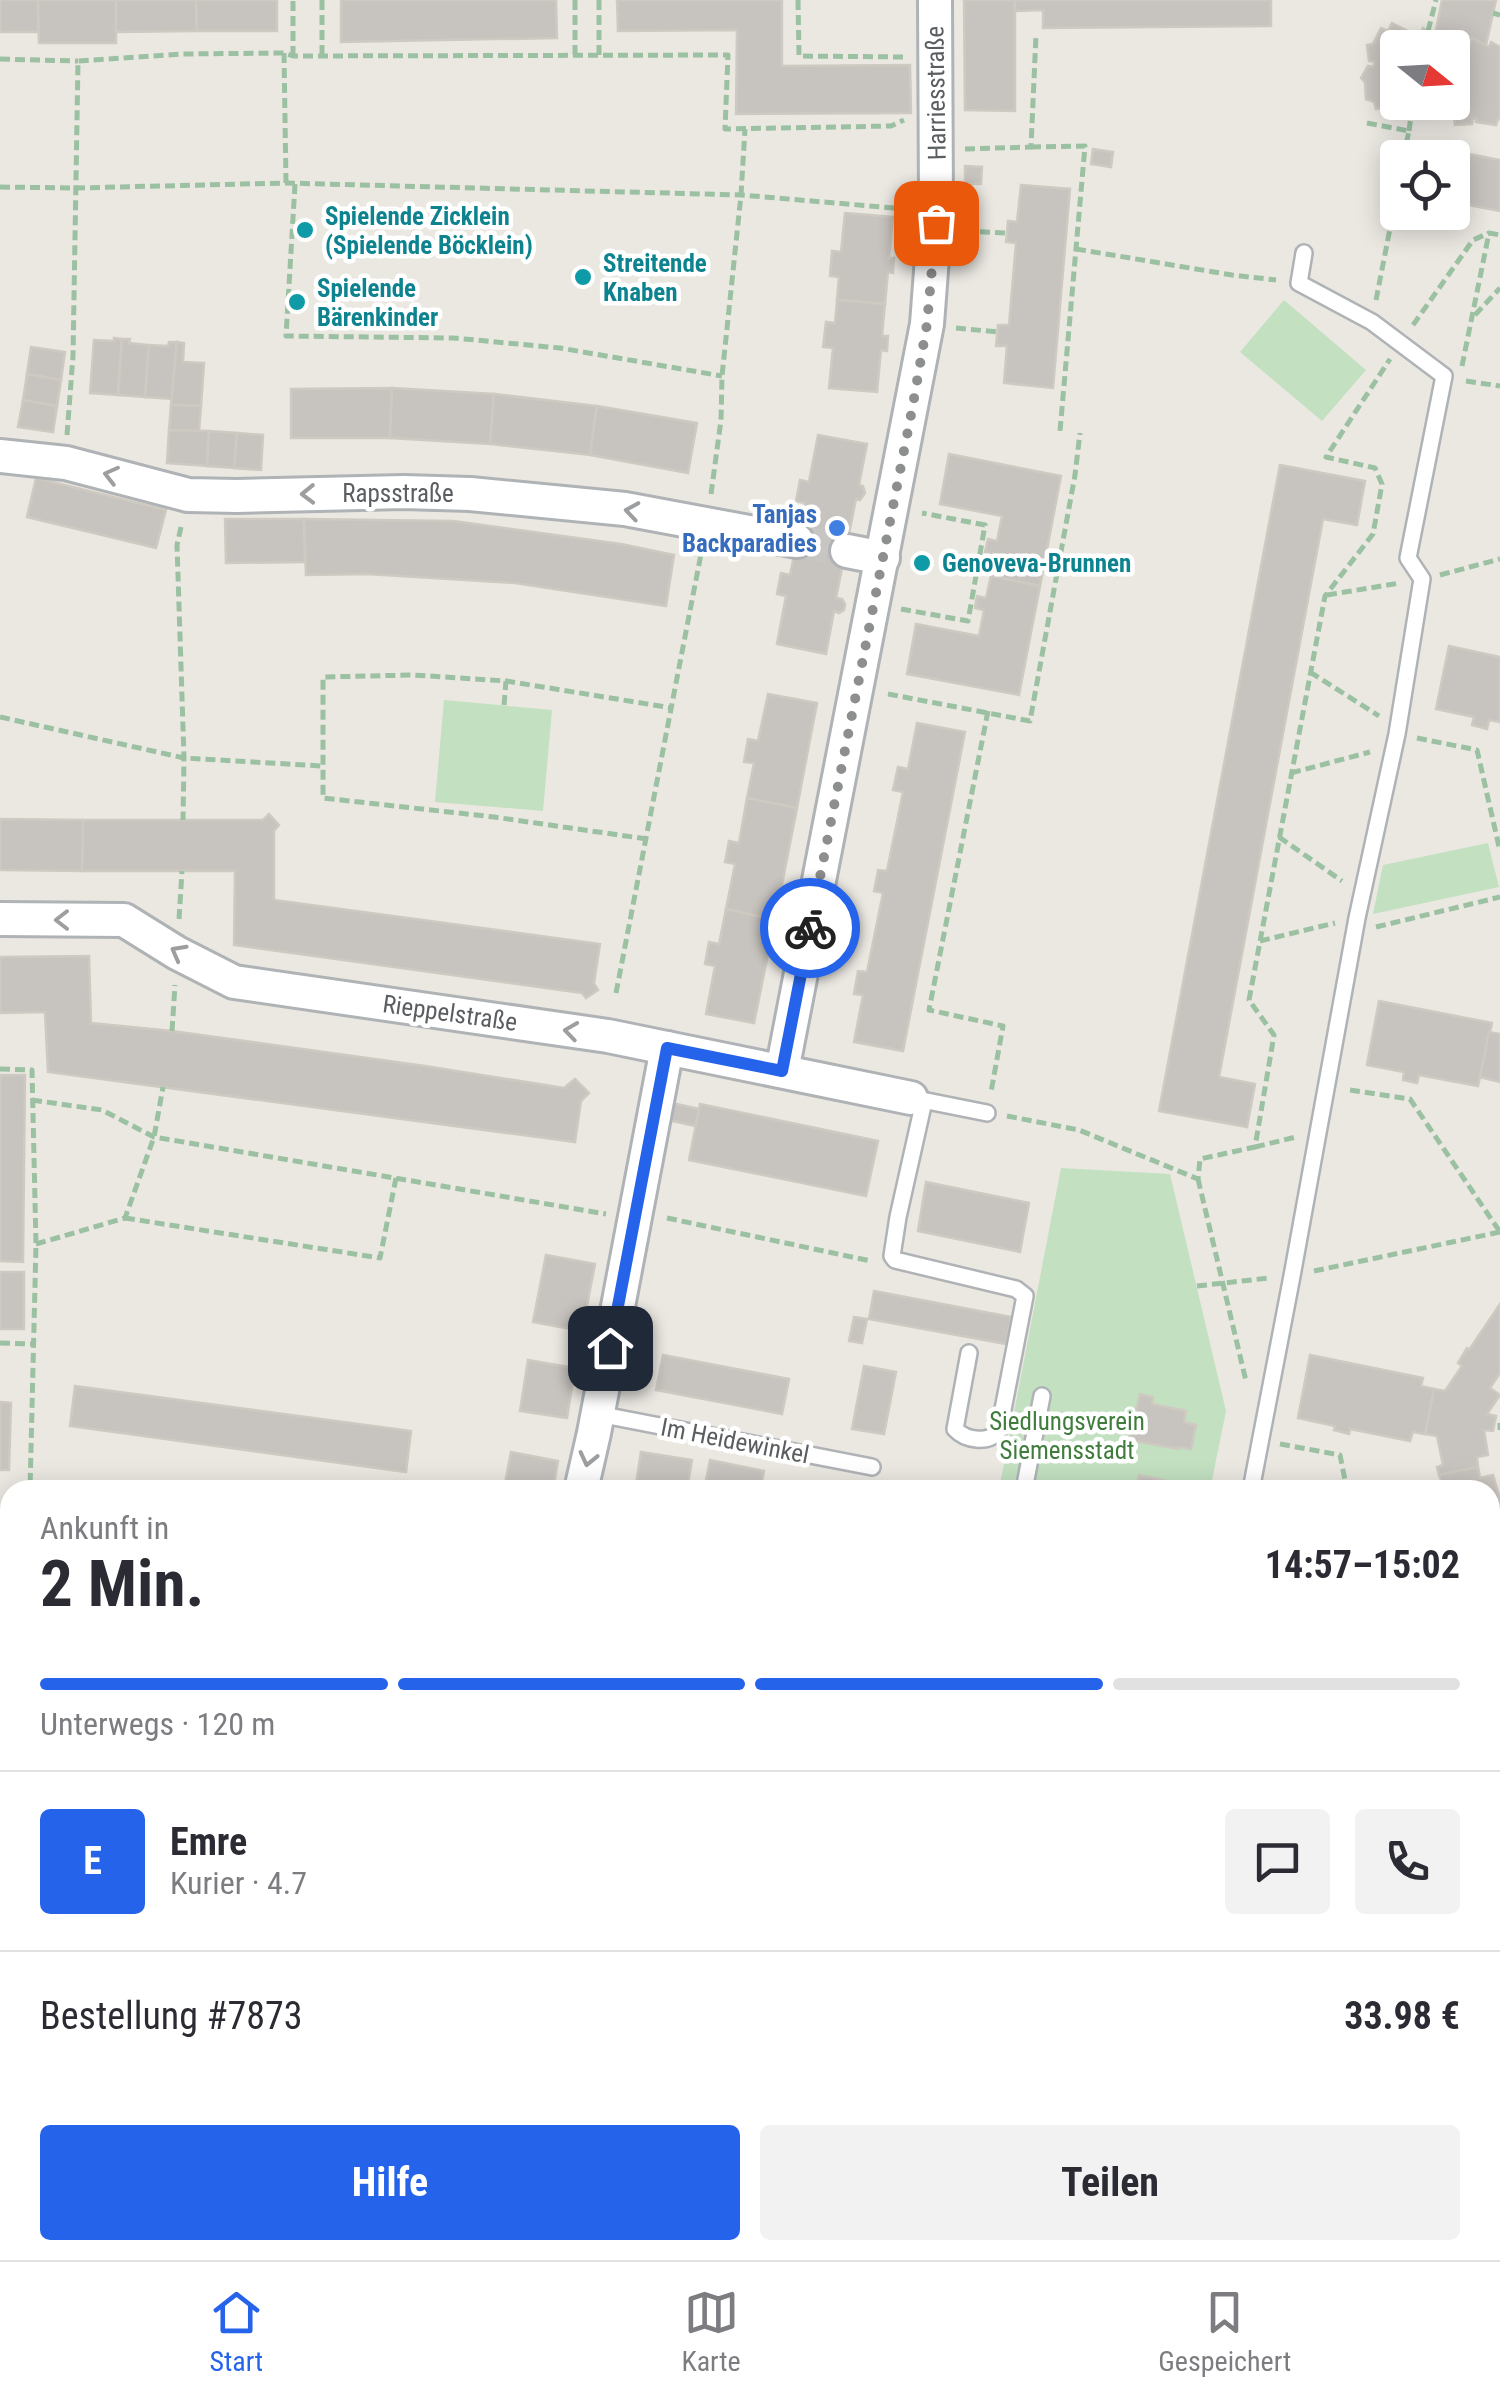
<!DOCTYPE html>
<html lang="de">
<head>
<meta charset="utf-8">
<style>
  body { margin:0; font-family:"Roboto Condensed",sans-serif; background:#f2f2f3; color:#2b2b33; height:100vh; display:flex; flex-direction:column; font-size:38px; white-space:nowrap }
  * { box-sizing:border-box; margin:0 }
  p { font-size:32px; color:#7c7c81 }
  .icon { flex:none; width:55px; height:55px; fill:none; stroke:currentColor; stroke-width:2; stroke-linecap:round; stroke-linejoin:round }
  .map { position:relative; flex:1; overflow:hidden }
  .drawer { position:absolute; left:0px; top:1480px; width:1500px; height:780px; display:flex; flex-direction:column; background:#fff; border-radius:30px 30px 0 0; box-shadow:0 5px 25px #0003 }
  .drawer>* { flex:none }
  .needle { width:65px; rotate:108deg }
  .buttons { position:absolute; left:1380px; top:30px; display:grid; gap:20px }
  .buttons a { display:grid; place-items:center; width:90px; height:90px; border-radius:10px; background:#fff; box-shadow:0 5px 25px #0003; font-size:50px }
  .pin { position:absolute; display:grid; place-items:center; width:85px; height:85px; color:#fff; margin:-42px; border-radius:20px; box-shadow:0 5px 15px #0006 }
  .courier { position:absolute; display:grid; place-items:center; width:100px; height:100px; margin:-50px; border:8px solid #2563eb; border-radius:50%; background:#fff; color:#222; box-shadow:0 2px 12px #0007 }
  .head em { font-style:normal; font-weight:700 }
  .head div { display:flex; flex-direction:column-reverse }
  .head { display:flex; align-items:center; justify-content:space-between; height:170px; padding:0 40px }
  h1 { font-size:65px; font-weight:700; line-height:75px }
  .bar { display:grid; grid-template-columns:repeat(4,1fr); gap:15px 10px; align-content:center; height:120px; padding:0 40px }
  .bar i { height:12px; border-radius:8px; background:#e1e1e2 }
  .bar .current { background:#2563eb }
  .bar p { grid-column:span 4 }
  .line { display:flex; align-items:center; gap:25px; padding:0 40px; border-top:2px solid #e1e1e2 }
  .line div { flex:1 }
  .round { display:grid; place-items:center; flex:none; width:105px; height:105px; border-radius:10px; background:#f2f2f3 }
  .primary-button { display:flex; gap:20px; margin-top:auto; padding:20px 40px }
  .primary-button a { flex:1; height:115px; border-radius:10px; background:#2563eb; color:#fff; font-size:40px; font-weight:700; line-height:115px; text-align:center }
  .primary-button a+a { background:#f2f2f3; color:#2b2b33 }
  .tab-bar { display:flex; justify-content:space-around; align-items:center; height:140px; border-top:2px solid #e1e1e2; background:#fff; font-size:28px; color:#7c7c81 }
  .tab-bar a { display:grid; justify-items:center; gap:5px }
  .tab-bar .current { color:#2563eb }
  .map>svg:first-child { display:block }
  .green { fill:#c3e0c1 }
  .building { fill:#c7c3bf; stroke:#cfcac1; stroke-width:2.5; fill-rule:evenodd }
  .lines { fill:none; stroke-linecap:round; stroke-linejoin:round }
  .street-tunnel { stroke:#c7c6c2; stroke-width:32; stroke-dasharray:32 16; stroke-linecap:butt }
  .lane-casing { stroke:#afb3b6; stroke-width:20 }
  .street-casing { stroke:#afb3b6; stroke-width:38 }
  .path { stroke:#9bc1a2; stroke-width:5; stroke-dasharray:10 5; stroke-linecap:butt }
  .lane { stroke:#fff; stroke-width:15 }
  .street { stroke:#fff; stroke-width:32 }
  .oneway { stroke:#9c9ea0 }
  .done { stroke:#8d8e8e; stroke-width:10; stroke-dasharray:0 18 }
  .route { stroke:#2563eb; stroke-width:12 }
  .culture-dot { fill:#0f9aa8; stroke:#fff; stroke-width:4 }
  .shop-dot { fill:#3f7fe0; stroke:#fff; stroke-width:4 }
  .labels { text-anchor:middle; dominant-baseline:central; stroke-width:9; stroke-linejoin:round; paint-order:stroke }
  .street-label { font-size:25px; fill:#5a5e61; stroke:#fff }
  .culture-label { font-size:25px; font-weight:bold; fill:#0d838f; stroke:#fff; text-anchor:start }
  .shop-label { font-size:25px; font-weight:bold; fill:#366cbe; stroke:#fff; text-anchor:end }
  .park-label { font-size:25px; fill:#407d3d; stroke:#fff }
</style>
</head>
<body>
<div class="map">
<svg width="1500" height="2260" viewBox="0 0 1500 2260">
  <rect width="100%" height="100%" fill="#ebe8e2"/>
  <!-- green -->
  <g class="green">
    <polygon points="1284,300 1366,370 1322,421 1240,352"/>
    <polygon points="444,700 552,710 543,811 435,802"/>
    <polygon points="1488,843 1499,887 1373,914 1383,865"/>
    <polygon points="1061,1168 1170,1174 1226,1411 1210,1490 999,1490"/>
    <polygon points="1490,1903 1500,1905 1500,2211 1490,2243"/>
    <polygon points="786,2250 1488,2250 1485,2260 782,2260"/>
  </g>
  <!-- building -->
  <g class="building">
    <rect x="0" y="0" width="38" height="32"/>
    <polygon points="38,0 116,0 116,43 39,43"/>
    <polygon points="116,0 196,0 197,31 116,32"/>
    <polygon points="196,0 277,0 277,31 197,31"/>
    <polygon points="341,0 556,0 557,38 341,42"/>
    <polygon points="617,0 782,0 782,66 910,65 911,113 736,114 737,30 618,31"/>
    <polygon points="964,0 1015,0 1015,111 965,110"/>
    <polygon points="1015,0 1271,0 1271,26 1043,28 1043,10 1015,11"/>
    <polygon points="1442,0 1496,0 1486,45 1472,38 1468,46 1454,43 1454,40 1441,33 1438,37 1435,35"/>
    <path d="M1392,23L1406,30L1404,33L1420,37L1423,28L1438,37L1441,33L1454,40V43L1468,46L1472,38L1489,47L1491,42L1500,47V119H1498L1496,125L1476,122L1477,119H1473L1472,124L1455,125L1454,118L1440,114L1439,118L1424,119L1423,114L1407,116L1406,108L1391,105V108L1376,109L1374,102L1366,99L1365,82L1361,78L1368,66L1373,67L1375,62L1369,61L1367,45L1373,44L1381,28L1388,31ZM1398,48H1452V102H1398Z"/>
    <polygon points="1429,146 1500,160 1500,211 1452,202 1452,158 1427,158"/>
    <polygon points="1093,149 1113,152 1111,167 1091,164"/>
    <polygon points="965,166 982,167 981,184 965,184"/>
    <polygon points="1021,185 1070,189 1053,388 1004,383 1007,346 996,346 998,325 1009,325 1016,243 1006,242 1007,233 1008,221 1017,222"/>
    <polygon points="845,213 893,217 889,258 894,258 893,273 888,272 885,304 837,300 839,277 830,276 832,251 841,252"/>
    <polygon points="837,300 885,304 882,336 888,336 887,351 881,350 877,392 829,388 833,348 823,347 826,322 835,323"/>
    <polygon points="114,338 122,339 118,395 90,393 94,340 114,341"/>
    <polygon points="122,339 130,339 129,343 149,345 145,397 118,395"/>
    <polygon points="169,342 177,342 172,399 145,397 149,345 168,346"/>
    <polygon points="177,342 184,343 183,362 204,363 201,406 171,405"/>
    <polygon points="31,347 65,352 61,380 27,374"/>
    <polygon points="27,374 61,380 57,406 23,400"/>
    <polygon points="392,388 390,438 291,438 291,389"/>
    <polygon points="392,388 494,394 490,444 390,438"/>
    <polygon points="494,394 597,406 590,455 490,444"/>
    <polygon points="23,400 57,406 53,432 18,427"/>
    <polygon points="171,405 201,406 199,432 169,430"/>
    <polygon points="597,406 697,423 688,473 590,455"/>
    <polygon points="169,430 209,431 207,466 167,463"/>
    <polygon points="209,431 237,433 234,468 207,466"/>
    <polygon points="237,433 263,435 261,470 234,468"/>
    <polygon points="818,435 867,444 859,485 863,486 865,493 860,500 856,499 836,598 842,599 845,604 844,610 839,613 834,611 826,654 777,644 786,596 777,594 781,573 790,575 805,503 796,501 800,480 809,482"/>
    <polygon points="949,454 1061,476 1040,586 991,576 995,554 985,552 988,539 997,541 1002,516 940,504"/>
    <polygon points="1280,465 1365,481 1357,525 1323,519 1219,1077 1255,1084 1247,1127 1159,1111"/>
    <polygon points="36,478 166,510 156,548 27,517"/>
    <polygon points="225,519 304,519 305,562 226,563"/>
    <polygon points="304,519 453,521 621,544 674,555 666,606 515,583 367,574 306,575"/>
    <polygon points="991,576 1040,586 1019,695 907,674 916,624 979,636 984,610 975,608 977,596 986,598"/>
    <polygon points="1449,646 1500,657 1500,722 1489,720 1487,729 1472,725 1474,717 1436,709"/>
    <polygon points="768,694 817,703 797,808 747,798 754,763 744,762 748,739 758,741"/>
    <polygon points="917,723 965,732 903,1051 854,1042 863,995 854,994 858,971 867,972 883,893 874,891 877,876 878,870 887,871 903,792 893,790 898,767 908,769"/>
    <polygon points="747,798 797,808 775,920 726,909 735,864 725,862 729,841 739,843"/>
    <polygon points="269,814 279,825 274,831 274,900 600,944 594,983 598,990 586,998 582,993 234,945 235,871 82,871 83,820 263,820"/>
    <polygon points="0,819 83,820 82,871 0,870"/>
    <polygon points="726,909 775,920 754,1023 706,1014 715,966 705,964 709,942 719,944"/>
    <polygon points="89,956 91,1023 172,1031 425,1066 564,1088 575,1079 589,1093 581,1101 575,1142 48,1072 45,1012 0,1013 0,957"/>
    <polygon points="1379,1001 1492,1023 1478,1086 1419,1075 1417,1083 1403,1080 1404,1072 1367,1065"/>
    <polygon points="1489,1032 1500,1034 1500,1082 1480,1077"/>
    <polygon points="0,1075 25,1075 23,1262 0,1261"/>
    <polygon points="672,1103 699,1109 695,1126 668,1120"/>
    <polygon points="700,1104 878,1141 866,1196 689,1160"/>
    <polygon points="926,1182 1029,1203 1020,1252 918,1231"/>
    <polygon points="546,1255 595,1264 582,1331 533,1322"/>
    <rect x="0" y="1272" width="24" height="57"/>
    <polygon points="874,1291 1011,1317 1006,1344 869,1319"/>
    <polygon points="1500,1304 1500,1373 1490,1388 1500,1395 1487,1414 1496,1416 1493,1431 1484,1430 1488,1455 1477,1457 1478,1467 1439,1475 1437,1467 1443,1465 1437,1436 1425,1434 1434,1389 1445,1391 1462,1366 1458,1363 1467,1348 1469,1350"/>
    <polygon points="854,1317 867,1319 862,1343 849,1341"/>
    <polygon points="663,1355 789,1379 782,1414 656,1390"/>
    <polygon points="1310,1355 1423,1378 1421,1386 1434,1389 1425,1434 1413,1432 1410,1441 1350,1429 1349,1434 1334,1430 1335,1426 1298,1418"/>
    <polygon points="528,1360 575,1368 567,1418 520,1411"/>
    <polygon points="864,1366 896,1372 884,1434 852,1429"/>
    <polygon points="75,1386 411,1431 406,1472 70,1426"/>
    <polygon points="1140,1394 1153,1397 1152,1404 1186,1411 1184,1422 1196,1425 1191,1449 1179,1447 1179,1449 1129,1440"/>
    <polygon points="0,1402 11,1403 9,1470 0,1470"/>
    <polygon points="511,1452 558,1461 553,1490 504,1489"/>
    <polygon points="641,1452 692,1460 687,1490 635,1490"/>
    <polygon points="710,1460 764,1471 760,1490 704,1490"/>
    <polygon points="1478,1467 1480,1478 1493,1475 1500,1499 1500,1643 1490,1659 1490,1490 1445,1490 1439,1475"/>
    <polygon points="1139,1475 1163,1480 1161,1490 1125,1490 1126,1486 1136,1488"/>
    <polygon points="0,1564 10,1564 9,1604 0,1604"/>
    <polygon points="0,1683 5,1683 4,1756 0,1756"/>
    <rect x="386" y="2250" width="49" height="10"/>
    <polygon points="599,2250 645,2250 644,2260 598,2260"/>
    <polygon points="1302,2250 1319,2251 1361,2250 1359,2260 1300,2260"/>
  </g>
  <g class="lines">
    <!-- street-tunnel -->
    <polyline class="street-tunnel" points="797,541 847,551"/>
    <defs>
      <g id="lane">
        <polyline points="922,1100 987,1113"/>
        <path d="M924,1101L898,1217L892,1256L895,1260L1016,1289L1025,1296L999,1430C990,1444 966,1441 955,1429L969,1353"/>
        <polyline points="598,1414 872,1467"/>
        <polyline points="1024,1490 1042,1396"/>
        <polyline points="1251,1490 1292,1276 1357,918 1397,734 1422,579 1408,558 1444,376 1372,322 1299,283 1304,253"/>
        <polyline points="1490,1872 1500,1873"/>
        <polyline points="106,2260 106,2250"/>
        <polyline points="280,2260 280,2250"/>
        <polyline points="806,2260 810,2250"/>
        <polyline points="1226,2260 1228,2250"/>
      </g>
      <g id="street">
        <polyline points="0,456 66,463 188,495 237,496 404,492 470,494 625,509 797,541"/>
        <polyline points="847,551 883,558"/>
        <polyline points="0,919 124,920 177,953 234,982 608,1036 911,1098"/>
        <polyline points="782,1071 927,324 936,205 935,0"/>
        <polyline points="581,1490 594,1433 667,1048"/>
        <polyline points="0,1954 10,1954"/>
        <polyline points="485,2260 485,2250"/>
      </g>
    </defs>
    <!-- lane casing -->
    <use href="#lane" class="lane-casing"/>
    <!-- street casing -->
    <use href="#street" class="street-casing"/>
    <!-- path -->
    <g class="path">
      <polyline points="322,0 322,56"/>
      <polyline points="798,0 799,56 903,57"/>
      <polyline points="1493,13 1500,15"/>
      <polyline points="1428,31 1436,0"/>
      <polyline points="284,53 286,183"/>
      <polyline points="575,55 575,0"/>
      <polyline points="599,55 599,0"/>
      <polyline points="293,56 293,0"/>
      <polyline points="0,59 78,61"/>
      <polyline points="1367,123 1409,131 1403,158"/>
      <polyline points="1409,131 1411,116"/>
      <polyline points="1031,147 1085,146 1060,431"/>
      <polyline points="965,149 1031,147 1036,35"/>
      <polyline points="295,184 286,336 454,338 560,348 722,376"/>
      <polyline points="0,187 77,188 286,183 741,195 906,209"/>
      <polyline points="965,231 1007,233"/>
      <polyline points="1076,249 1232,275 1276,280"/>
      <polyline points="1376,300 1398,188"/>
      <polyline points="1475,315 1500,288"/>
      <polyline points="1413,325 1473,240 1489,233"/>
      <polyline points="956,328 998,332"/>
      <polyline points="1462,366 1489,233 1500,235"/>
      <polyline points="1466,381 1500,386"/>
      <polyline points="67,435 73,356 78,61 183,54 284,53 293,56 728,55 725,129 891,126 904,120"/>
      <polyline points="711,494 721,420 722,376 741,195 745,129"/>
      <polyline points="181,527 177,545 184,758 183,820"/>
      <polyline points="1440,575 1500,559"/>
      <polyline points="1327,595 1400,583"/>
      <polyline points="901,609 968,621 985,525 922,513"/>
      <polyline points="1310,672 1379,716"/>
      <polyline points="888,694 1030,721 1075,475 1080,433"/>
      <polyline points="504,705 506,681"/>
      <polyline points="988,711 929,1010 1003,1026 991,1092"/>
      <polyline points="0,717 184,758 322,766"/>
      <polyline points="1417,738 1477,750 1500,851"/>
      <polyline points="1291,773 1370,752"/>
      <polyline points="1279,837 1342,881"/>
      <polyline points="647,839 494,817 323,798 323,677 413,675 506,681 672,708"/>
      <polyline points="179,919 182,871"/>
      <polyline points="1376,927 1500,897"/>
      <polyline points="1260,941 1335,923"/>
      <polyline points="616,993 701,554"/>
      <polyline points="172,1031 175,985"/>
      <polyline points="0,1069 32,1070 36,1244 30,1490"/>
      <polyline points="1350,1090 1410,1099 1500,1232"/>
      <polyline points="32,1100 102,1110 154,1137 606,1214"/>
      <polyline points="1007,1116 1079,1130 1198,1179 1200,1159 1255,1147 1274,1035 1249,1000 1325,596 1373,534 1382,484 1375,468 1326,457 1390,359"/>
      <polyline points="1255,1147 1296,1137"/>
      <polyline points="1198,1179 1246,1381"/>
      <polyline points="125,1218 380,1258 396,1178"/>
      <polyline points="667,1218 871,1261"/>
      <polyline points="36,1244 125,1218 154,1137 163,1087"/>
      <polyline points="1314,1271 1500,1232"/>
      <polyline points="1197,1286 1269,1278"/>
      <polyline points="0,1343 34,1344"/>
      <polyline points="1500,1423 1500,1430"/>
      <polyline points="1280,1444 1340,1455 1347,1490"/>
      <polyline points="30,1488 282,1490"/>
      <polyline points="0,1538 10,1538"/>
      <polyline points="1490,1684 1500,1669"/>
      <polyline points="1490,1793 1500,1795"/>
      <polyline points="0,1796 10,1796"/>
      <polyline points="1490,2062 1500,2066"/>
      <polyline points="1495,2260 1500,2247"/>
    </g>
    <!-- lane -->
    <use href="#lane" class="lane"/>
    <!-- street -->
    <use href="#street" class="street"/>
  </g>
  <!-- one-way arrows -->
  <defs><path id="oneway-chevron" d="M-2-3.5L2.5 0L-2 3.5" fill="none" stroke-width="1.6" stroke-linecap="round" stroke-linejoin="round" transform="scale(2.5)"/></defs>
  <g class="oneway">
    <use href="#oneway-chevron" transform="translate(111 475) rotate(-166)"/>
    <use href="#oneway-chevron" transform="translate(308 494) rotate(179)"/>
    <use href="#oneway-chevron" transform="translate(632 511) rotate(-171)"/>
    <use href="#oneway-chevron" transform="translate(62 920) rotate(-180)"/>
    <use href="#oneway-chevron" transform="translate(178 952) rotate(-151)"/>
    <use href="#oneway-chevron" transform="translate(571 1031) rotate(-172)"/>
    <use href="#oneway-chevron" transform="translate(588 1459) rotate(103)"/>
  </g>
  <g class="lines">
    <!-- done -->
    <polyline class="done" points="810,928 912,410 927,324 936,223"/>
    <!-- route -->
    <polyline class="route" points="610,1348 667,1048 782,1071 810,928"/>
  </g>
  <!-- markers -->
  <g class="culture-dot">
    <circle cx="305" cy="230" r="10"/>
    <circle cx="583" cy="277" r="10"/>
    <circle cx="297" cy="302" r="10"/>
    <circle cx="922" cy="563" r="10"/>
  </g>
  <circle class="shop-dot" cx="837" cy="528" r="10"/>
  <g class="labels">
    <!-- street labels -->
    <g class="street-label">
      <text transform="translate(936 93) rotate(-91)">Harriesstraße</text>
      <text x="398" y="493">Rapsstraße</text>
      <text transform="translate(450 1013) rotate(8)">Rieppelstraße</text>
      <text transform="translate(735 1441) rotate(11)">Im Heidewinkel</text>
    </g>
    <!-- culture labels -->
    <g class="culture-label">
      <text x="325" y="216">Spielende Zicklein<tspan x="325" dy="29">(Spielende Böcklein)</tspan></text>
      <text x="603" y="263">Streitende<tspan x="603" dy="29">Knaben</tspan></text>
      <text x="317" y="288">Spielende<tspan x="317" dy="29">Bärenkinder</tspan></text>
      <text x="942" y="563">Genoveva-Brunnen</text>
    </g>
    <!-- shop labels -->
    <g class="shop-label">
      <text x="817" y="514">Tanjas<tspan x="817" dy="29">Backparadies</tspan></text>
    </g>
    <!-- park labels -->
    <g class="park-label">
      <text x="1067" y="1421">Siedlungsverein<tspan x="1067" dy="29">Siemensstadt</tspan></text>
    </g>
  </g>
</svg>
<div class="buttons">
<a><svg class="needle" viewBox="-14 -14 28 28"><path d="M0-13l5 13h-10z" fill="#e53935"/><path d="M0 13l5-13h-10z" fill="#7c7c81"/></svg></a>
<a><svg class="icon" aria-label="locate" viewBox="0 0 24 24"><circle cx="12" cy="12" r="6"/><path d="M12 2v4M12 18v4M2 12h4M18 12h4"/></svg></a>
</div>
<div class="pin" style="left:936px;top:223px;background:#ea580c"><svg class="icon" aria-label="bag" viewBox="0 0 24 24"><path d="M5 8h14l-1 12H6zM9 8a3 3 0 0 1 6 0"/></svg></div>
<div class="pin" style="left:610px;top:1348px;background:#1f2937"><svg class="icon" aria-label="home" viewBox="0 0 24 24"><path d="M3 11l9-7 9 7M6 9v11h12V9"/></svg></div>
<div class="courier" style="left:810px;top:928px"><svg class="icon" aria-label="bike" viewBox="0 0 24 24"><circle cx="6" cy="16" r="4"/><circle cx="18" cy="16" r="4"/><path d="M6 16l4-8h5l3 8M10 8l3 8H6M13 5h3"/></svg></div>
<section class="drawer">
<div class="head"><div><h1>2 Min.</h1><p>Ankunft in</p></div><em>14:57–15:02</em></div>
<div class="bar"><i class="current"></i><i class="current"></i><i class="current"></i><i></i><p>Unterwegs · 120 m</p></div>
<div class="line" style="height:180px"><b class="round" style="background:#2563eb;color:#fff">E</b><div><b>Emre</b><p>Kurier · 4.7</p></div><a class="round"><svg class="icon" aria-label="chat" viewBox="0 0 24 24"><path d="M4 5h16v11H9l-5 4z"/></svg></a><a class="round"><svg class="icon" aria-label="phone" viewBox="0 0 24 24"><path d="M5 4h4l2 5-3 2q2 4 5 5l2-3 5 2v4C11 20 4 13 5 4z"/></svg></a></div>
<div class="line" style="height:130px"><div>Bestellung #7873</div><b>33.98 €</b></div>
<div class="primary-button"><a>Hilfe</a><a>Teilen</a></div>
</section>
</div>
<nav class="tab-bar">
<a class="current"><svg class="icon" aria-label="home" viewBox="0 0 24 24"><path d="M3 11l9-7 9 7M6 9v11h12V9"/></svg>Start</a>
<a><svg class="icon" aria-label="map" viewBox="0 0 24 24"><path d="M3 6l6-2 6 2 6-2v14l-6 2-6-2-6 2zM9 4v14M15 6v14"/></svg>Karte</a>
<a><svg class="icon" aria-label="saved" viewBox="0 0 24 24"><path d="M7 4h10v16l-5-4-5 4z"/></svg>Gespeichert</a>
</nav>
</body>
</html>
